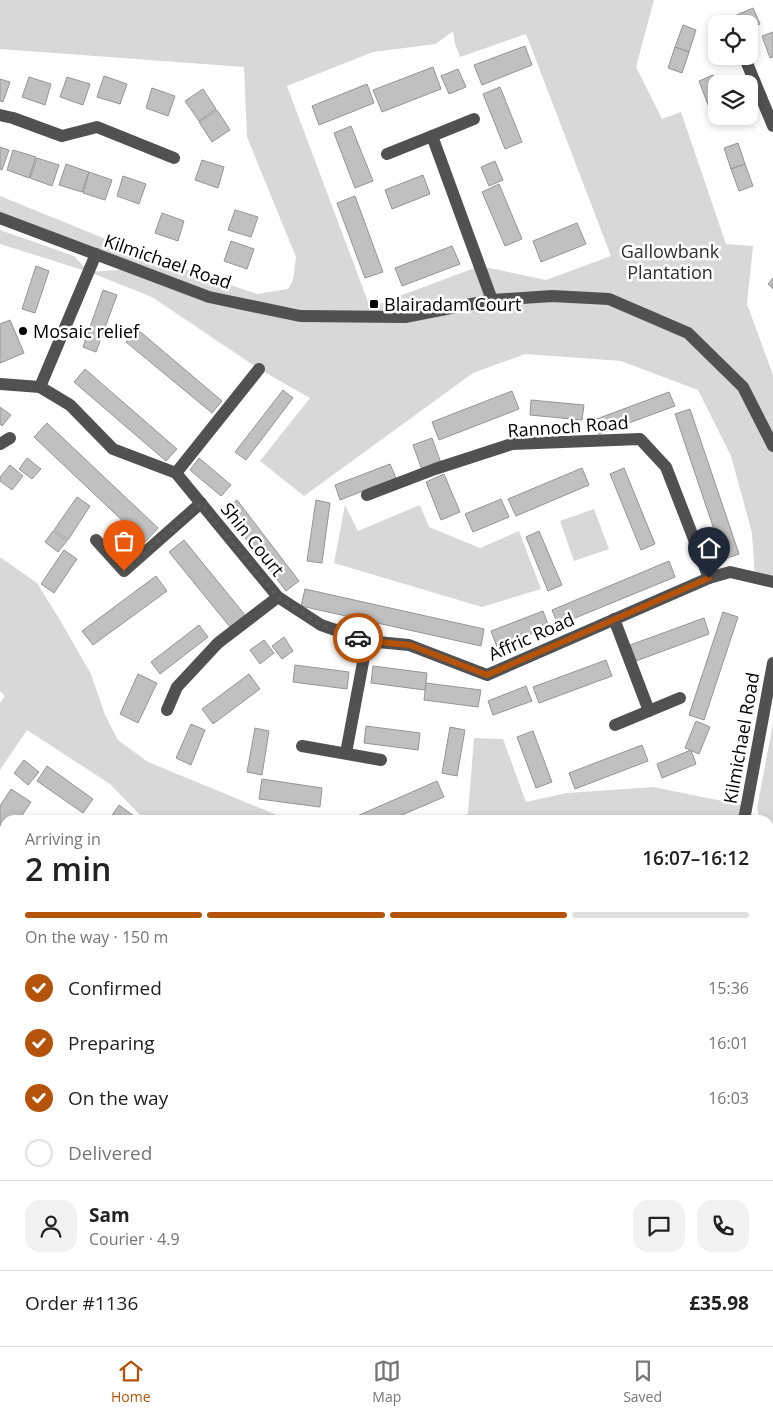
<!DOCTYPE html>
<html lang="en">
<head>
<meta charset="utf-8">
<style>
  body { margin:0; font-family:"Open Sans",sans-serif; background:#f2f2f2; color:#222; height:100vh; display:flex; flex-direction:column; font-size:19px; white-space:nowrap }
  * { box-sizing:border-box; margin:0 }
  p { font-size:16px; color:#767676 }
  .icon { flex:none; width:28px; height:28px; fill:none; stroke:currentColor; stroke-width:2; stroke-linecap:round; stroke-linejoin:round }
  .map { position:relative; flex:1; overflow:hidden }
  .drawer { position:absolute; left:0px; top:815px; width:774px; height:531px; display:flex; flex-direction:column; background:#fff; border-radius:15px 15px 0 0; box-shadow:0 2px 8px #0003 }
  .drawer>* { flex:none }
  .controls { position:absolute; left:708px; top:15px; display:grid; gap:10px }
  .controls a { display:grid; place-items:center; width:50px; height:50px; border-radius:10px; background:#fff; box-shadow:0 2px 8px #0003; font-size:25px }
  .pin { position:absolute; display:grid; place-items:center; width:42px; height:42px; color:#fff; margin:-51px -21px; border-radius:50% 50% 50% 0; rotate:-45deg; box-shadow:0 0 5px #0007 }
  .pin .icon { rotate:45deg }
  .courier { position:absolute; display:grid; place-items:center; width:50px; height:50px; margin:-25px; border:4px solid #b45309; border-radius:50%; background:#fff; color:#222; box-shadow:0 1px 6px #0007 }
  .summary em { font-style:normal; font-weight:600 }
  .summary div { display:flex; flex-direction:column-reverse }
  .summary { display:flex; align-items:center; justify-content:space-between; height:85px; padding:0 25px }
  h1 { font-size:32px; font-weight:600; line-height:38px }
  .bar { display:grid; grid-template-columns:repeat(4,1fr); gap:8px 5px; align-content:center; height:60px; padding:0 25px }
  .bar i { height:6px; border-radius:4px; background:#e0e0e0 }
  .bar .selected { background:#b45309 }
  .bar p { grid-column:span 4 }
  .line { display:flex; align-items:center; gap:12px; padding:0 25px; border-top:1px solid #e0e0e0 }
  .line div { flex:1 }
  .round { display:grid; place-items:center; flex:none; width:52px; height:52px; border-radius:15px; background:#f2f2f2 }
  ol { padding:0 25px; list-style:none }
  li { display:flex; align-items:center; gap:15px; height:55px }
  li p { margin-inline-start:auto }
  li .icon { padding:5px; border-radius:50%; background:#b45309; color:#fff; stroke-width:4 }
  li:last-child { color:#767676 }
  li i { width:28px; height:28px; border:2px solid #e0e0e0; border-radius:50% }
  .menu { display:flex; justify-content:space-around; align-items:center; height:70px; border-top:1px solid #e0e0e0; background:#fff; font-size:14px; color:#767676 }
  .menu a { display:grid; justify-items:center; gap:2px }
  .menu .selected { color:#b45309 }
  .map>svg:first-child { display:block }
  .green { fill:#d8d8d8; fill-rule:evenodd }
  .building { fill:#c0c0c0; stroke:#959595 }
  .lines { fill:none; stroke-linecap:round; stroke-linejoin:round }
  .minor { stroke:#515151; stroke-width:12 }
  .done { stroke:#595959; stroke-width:5; stroke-dasharray:0 9 }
  .route { stroke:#b45309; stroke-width:6 }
  .poi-dot { fill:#000; stroke:#fff; stroke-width:2 }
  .labels { text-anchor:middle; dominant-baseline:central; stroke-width:5; stroke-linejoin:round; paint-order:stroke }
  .park-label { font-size:18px; fill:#2f2f2f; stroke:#fff }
  .street-label { font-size:18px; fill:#000; stroke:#fff }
  .poi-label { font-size:18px; fill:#000; stroke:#fff; text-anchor:start }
</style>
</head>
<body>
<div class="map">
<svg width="773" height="1346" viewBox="0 0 773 1346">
  <rect width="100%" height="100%" fill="#fff"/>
  <!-- green -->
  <g class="green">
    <path d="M0,0H654L636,67L662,119L681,112L726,244L753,246L747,304L773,375V582L755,578L752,533L731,456L698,390L621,361L525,354L473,373L304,496L260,461L310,398L259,369L152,297L89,272L0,244V230L74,256L89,272L134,269L0,218V196L140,253L257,294L288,289L293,280L296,257L247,137L244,67L0,49ZM453,31L455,44L460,57L526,34L611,256L546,280L480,266L370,307L287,86L373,52L436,44Z"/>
    <polygon points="345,505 358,531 420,505 429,527 480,548 519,531 541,589 482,607 334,563"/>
    <polygon points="594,509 609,549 574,561 560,521"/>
    <polygon points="0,557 37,583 60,620 91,674 105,715 118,740 148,762 289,820 145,820 110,784 27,730 0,770 0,703 5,696 0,691"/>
    <polygon points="773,723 773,840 769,837 769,820 760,820 757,808"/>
    <polygon points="474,738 503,739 526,802 567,793 653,787 747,806 744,820 453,820 468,814"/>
    <polygon points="769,867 773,868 773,922 769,918"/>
    <polygon points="5,931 5,973 0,969 0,938"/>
    <polygon points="773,1062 773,1346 0,1346 0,1272 5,1266 5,1341 769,1341 769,1073"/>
    <polygon points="0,1186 5,1190 5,1217 0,1219"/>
  </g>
  <!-- building -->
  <g class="building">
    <polygon points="753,8 760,24 749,29 749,24 716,24"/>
    <polygon points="683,25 696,30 689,52 675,47"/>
    <polygon points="773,32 773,57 770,58 762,36"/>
    <polygon points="525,46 532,65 482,85 474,65"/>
    <polygon points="675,47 689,52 682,73 668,68"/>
    <polygon points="433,67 441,89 382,112 373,90"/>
    <polygon points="458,69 466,87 449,94 441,76"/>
    <polygon points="713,75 716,85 716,99 707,102 699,81"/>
    <polygon points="104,76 127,84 120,104 97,97"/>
    <polygon points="29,77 51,84 45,105 22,97"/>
    <polygon points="67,77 90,84 83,105 60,97"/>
    <polygon points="0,79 10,82 3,102 0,101"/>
    <polygon points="367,84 374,103 319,125 312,106"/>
    <polygon points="500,87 522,142 505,149 483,94"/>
    <polygon points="152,88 175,96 168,116 146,108"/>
    <polygon points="203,89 216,109 199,121 185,101"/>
    <polygon points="716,99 716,116 728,116 728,118 715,123 707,102"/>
    <polygon points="217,110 230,130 212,142 199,122"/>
    <polygon points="351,126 373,181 355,188 334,133"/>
    <polygon points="738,143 745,164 731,169 724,148"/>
    <polygon points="0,147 9,150 2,170 0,169"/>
    <polygon points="13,150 36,157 29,178 7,170"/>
    <polygon points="37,158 59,165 52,186 30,178"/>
    <polygon points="202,160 224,167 218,188 195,180"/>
    <polygon points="495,161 503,180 489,186 481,167"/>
    <polygon points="66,164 89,172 82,192 59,185"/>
    <polygon points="745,164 753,186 739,191 731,169"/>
    <polygon points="89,172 112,180 105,200 83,193"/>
    <polygon points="423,175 430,194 392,209 385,190"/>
    <polygon points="123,176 146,184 139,204 117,196"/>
    <polygon points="499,184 522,239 505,246 482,192"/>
    <polygon points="355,196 383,272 365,278 337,203"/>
    <polygon points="235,210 258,217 251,237 228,230"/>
    <polygon points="162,213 184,221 178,241 155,233"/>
    <polygon points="577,223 586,244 541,262 533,241"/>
    <polygon points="231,241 254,249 247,269 224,261"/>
    <polygon points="452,246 460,264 402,286 395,268"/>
    <polygon points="36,266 49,271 35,313 22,309"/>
    <polygon points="773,278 773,289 768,284"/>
    <polygon points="103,290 117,295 96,352 83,347"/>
    <polygon points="10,320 24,353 0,363 0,324"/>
    <polygon points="137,329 222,401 212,413 126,342"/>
    <polygon points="85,369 177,449 166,461 74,382"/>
    <polygon points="283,390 293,398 246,460 235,452"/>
    <polygon points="512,391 519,409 439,440 432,422"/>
    <polygon points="669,392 675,406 599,434 594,420"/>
    <polygon points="531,400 584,405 582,420 530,415"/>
    <polygon points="0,407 11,415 2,426 0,424"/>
    <polygon points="690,409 739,554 724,559 675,414"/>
    <polygon points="47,423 158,528 145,542 34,437"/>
    <polygon points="432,438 441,463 422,470 413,445"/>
    <polygon points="27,458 41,469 32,479 19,469"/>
    <polygon points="199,458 231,485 221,496 190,470"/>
    <polygon points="390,464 396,478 340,500 335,485"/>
    <polygon points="10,465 23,476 12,490 0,481 0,477"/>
    <polygon points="582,468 589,485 516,516 508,499"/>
    <polygon points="624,468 655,544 641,550 610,474"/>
    <polygon points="444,474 460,512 441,520 426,482"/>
    <polygon points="77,497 90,506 68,540 54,530"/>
    <polygon points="501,499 509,517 473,532 465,514"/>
    <polygon points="237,500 299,581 286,591 224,510"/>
    <polygon points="316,500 330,503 322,563 307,561"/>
    <polygon points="53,531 67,541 58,552 45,542"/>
    <polygon points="539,531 562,585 548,591 526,537"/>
    <polygon points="184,540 245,615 230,627 169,552"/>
    <polygon points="64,550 77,559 54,593 41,584"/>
    <polygon points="669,561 675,577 558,625 552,610"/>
    <polygon points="156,576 167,591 93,645 82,631"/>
    <polygon points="305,589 484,629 481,646 301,606"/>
    <polygon points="543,611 549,627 497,647 491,631"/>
    <polygon points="723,612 738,617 704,720 689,715"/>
    <polygon points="704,618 709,634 636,661 630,645"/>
    <polygon points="199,625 208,637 160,674 151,662"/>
    <polygon points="284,637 293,651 282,659 272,646"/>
    <polygon points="264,640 274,653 260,664 250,650"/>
    <polygon points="606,660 612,676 539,703 533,687"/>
    <polygon points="295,665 349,672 347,689 293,682"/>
    <polygon points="373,666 427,673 425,690 371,683"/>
    <polygon points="138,674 157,683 138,723 120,714"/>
    <polygon points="249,674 260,689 213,724 202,709"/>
    <polygon points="426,683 481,690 478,707 424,700"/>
    <polygon points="526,686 532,701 493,715 488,701"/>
    <polygon points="696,721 710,727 699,754 685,748"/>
    <polygon points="191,724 205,730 191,765 176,758"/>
    <polygon points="366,726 420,733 418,750 364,743"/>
    <polygon points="450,727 465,730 457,776 442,773"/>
    <polygon points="255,728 269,731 262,775 247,772"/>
    <polygon points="533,731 552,782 536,788 517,737"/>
    <polygon points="642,745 648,761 575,789 569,773"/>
    <polygon points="691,750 696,764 662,778 657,764"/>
    <polygon points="24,760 39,772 28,785 14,773"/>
    <polygon points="47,766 93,799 83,813 37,781"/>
    <polygon points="262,779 322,788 320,807 259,799"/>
    <polygon points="437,781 444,797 390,820 348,820"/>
    <polygon points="11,789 31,802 19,820 5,820 5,828 0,825 0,806"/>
    <polygon points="119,805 134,816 131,820 109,820"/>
    <polygon points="0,829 5,833 5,853 0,860"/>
    <polygon points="0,997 5,1000 5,1025 0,1021"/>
    <polygon points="5,1127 5,1160 0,1166 0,1133"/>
  </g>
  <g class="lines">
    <!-- minor -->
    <g class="minor">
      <polyline points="744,56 773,126"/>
      <polyline points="0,115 13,118 62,136 97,127 174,158"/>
      <polyline points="432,136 474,119"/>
      <polyline points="387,154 432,136 492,300"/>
      <polyline points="0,218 209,297 300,316 405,317 492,300 552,296 609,299 688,333 743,387 773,446"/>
      <polyline points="0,384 40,387 70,405 113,449 176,473 278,597 321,625 367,641 409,645 487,675 709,578 730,572 773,582"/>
      <polyline points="40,387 96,254"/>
      <polyline points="0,444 10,438"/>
      <polyline points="176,473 259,369"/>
      <polyline points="367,495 435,469 512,444 640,439 666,467 709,578"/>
      <polyline points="96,540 124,571 201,503"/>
      <polyline points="614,619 649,711"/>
      <polyline points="167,710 177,687 218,643 278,597"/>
      <polyline points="615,725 680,698"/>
      <polyline points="302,746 381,760"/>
      <polyline points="346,753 367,641"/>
      <polyline points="744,820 773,663"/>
      <polyline points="769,856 773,857"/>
      <polyline points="0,938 5,931"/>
      <polyline points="0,1232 5,1236"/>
      <polyline points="0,1254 5,1248"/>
    </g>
  </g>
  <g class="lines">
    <!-- done -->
    <polyline class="done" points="124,571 201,504 278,597 321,625 358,638"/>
    <!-- route -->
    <polyline class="route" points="358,638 367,641 410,645 487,675 709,578"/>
  </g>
  <!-- markers -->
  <g class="poi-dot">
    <rect x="369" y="299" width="10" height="10" rx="2.5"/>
    <circle cx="23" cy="331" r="5"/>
  </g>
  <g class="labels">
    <!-- park labels -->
    <g class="park-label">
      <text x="670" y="251">Gallowbank<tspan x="670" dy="21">Plantation</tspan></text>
    </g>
    <!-- street labels -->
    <g class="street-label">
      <text transform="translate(168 261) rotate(19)">Kilmichael Road</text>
      <text transform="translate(568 426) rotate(-4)">Rannoch Road</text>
      <text transform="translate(253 539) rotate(51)">Shin Court</text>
      <text transform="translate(531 636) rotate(-24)">Affric Road</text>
      <text transform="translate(741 738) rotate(-80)">Kilmichael Road</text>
    </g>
    <!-- poi labels -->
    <g class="poi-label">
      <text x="384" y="304">Blairadam Court</text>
      <text x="33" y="331">Mosaic relief</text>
    </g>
  </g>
</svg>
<div class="controls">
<a><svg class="icon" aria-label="locate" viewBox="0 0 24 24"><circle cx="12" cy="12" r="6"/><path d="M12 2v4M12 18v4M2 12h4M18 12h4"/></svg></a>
<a><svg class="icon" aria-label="layers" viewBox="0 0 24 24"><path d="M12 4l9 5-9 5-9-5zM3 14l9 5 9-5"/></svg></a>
</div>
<div class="pin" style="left:124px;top:571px;background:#ea580c"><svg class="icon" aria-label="bag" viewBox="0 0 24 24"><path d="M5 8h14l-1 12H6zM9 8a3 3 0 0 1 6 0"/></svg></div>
<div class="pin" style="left:709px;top:578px;background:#1f2937"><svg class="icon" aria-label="home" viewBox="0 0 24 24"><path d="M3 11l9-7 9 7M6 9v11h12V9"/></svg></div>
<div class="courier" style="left:358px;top:638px"><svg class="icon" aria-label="car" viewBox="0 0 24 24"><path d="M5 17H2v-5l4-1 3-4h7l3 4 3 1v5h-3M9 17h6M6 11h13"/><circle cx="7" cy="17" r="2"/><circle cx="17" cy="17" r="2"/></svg></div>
<section class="drawer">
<div class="summary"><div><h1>2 min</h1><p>Arriving in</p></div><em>16:07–16:12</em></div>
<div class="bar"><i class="selected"></i><i class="selected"></i><i class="selected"></i><i></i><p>On the way · 150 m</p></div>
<ol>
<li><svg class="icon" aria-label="check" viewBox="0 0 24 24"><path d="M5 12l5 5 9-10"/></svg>Confirmed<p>15:36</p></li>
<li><svg class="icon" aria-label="check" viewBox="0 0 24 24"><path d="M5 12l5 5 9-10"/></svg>Preparing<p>16:01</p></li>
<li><svg class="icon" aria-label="check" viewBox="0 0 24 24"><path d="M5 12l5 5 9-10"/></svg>On the way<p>16:03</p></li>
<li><i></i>Delivered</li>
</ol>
<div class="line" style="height:90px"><a class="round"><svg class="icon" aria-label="person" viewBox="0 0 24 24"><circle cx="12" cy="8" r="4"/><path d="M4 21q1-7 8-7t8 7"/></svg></a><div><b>Sam</b><p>Courier · 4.9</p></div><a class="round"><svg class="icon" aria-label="chat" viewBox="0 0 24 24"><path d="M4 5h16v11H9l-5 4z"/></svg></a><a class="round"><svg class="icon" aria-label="phone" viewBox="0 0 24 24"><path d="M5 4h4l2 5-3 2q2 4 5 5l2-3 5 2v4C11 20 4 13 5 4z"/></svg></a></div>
<div class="line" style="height:65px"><div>Order #1136</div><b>£35.98</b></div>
</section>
</div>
<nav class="menu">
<a class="selected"><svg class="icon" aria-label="home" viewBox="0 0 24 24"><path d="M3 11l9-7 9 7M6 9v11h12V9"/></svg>Home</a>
<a><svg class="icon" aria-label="map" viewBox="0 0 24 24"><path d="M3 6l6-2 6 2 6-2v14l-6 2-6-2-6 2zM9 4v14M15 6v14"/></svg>Map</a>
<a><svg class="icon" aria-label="saved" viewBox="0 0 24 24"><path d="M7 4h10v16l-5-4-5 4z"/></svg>Saved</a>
</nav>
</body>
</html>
